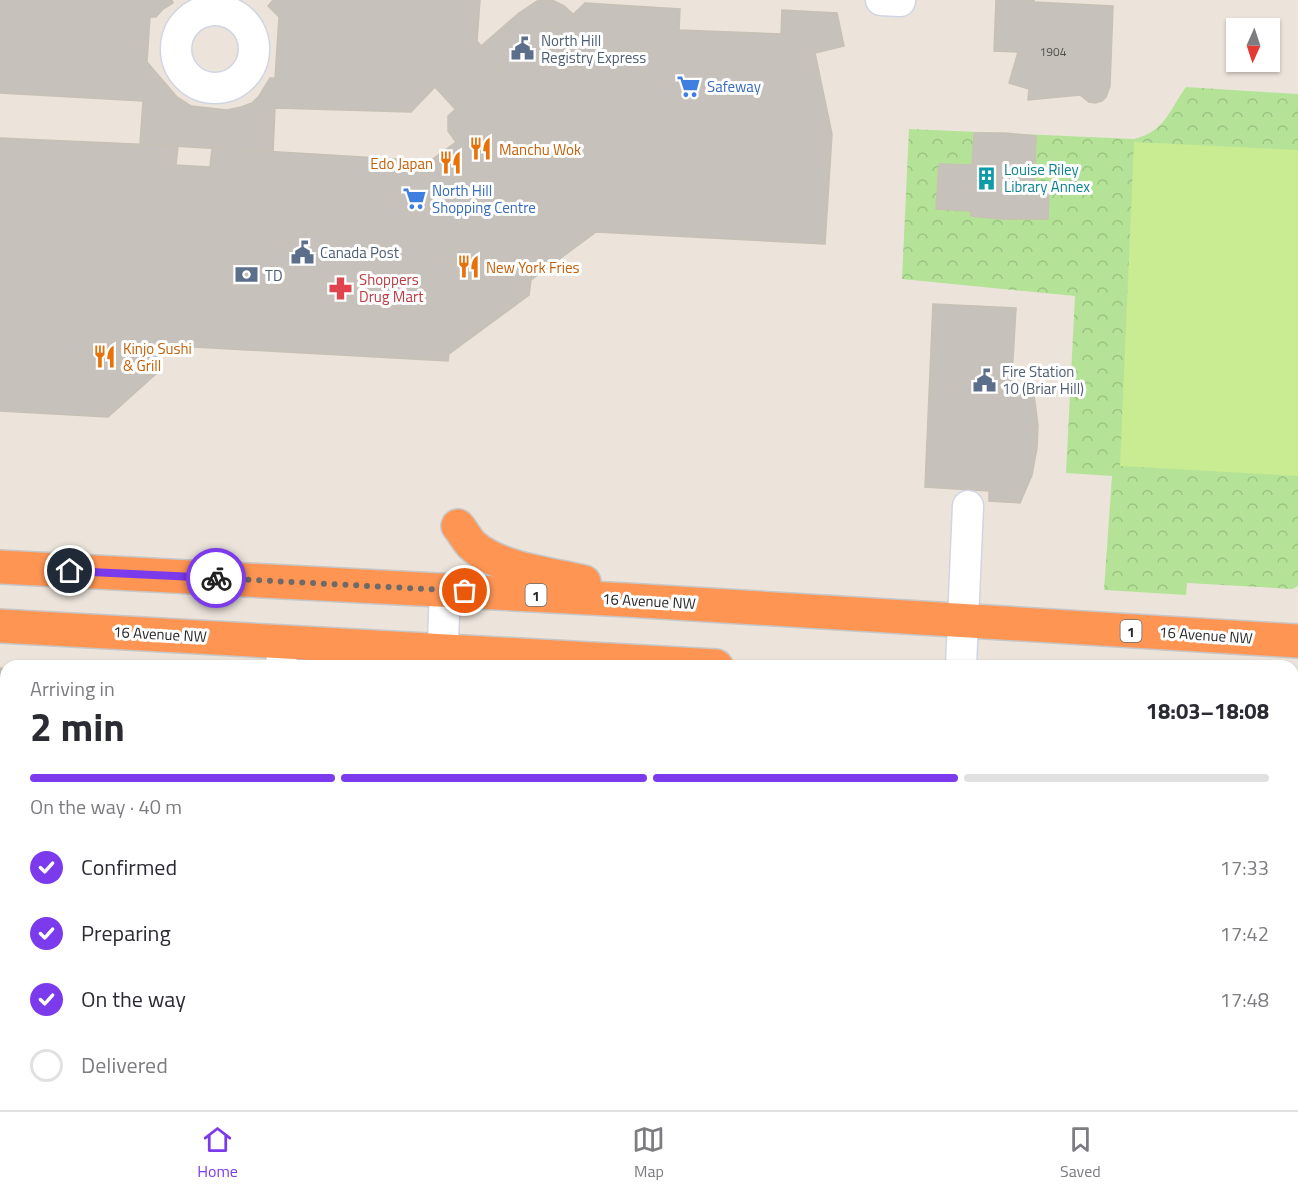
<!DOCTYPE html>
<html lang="en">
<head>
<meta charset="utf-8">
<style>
  body { margin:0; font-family:"Titillium Web",sans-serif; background:#f2f2f3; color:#2b2b33; height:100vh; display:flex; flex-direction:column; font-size:22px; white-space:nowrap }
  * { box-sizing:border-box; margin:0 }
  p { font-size:20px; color:#7c7c81 }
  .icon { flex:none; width:33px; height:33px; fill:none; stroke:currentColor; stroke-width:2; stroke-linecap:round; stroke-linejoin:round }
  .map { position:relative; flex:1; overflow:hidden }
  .details { position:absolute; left:0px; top:660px; width:1299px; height:450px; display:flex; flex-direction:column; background:#fff; border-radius:18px 18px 0 0; box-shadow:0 2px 4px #0004 }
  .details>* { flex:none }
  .needle { width:39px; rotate:183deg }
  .controls { position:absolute; left:1226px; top:18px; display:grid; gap:12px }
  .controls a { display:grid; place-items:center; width:54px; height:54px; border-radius:0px; background:#fff; box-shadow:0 2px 4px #0004; font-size:30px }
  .pin { position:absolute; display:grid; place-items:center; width:51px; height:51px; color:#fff; margin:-26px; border:3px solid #fff; border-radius:50%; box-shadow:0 2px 6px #0007 }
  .courier { position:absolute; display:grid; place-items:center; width:60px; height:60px; margin:-30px; border:4px solid #7c3aed; border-radius:50%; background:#fff; color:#222; box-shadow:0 2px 8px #0007 }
  .overview em { font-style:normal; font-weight:700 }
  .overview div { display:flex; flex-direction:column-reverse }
  .overview { display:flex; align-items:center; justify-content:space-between; height:102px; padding:0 30px }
  h1 { font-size:39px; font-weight:700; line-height:45px }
  .bar { display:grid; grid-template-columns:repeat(4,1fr); gap:9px 6px; align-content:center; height:72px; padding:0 30px }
  .bar i { height:8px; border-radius:4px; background:#e1e1e2 }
  .bar .on { background:#7c3aed }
  .bar p { grid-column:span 4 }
  ol { padding:0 30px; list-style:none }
  li { display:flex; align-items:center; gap:18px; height:66px }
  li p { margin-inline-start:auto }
  li .icon { padding:6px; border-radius:50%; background:#7c3aed; color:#fff; stroke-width:4 }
  li:last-child { color:#7c7c81 }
  li i { width:33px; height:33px; border:3px solid #e1e1e2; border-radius:50% }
  .tabs { display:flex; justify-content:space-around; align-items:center; height:84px; border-top:2px solid #e1e1e2; background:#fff; font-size:16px; color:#7c7c81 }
  .tabs a { display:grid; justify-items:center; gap:3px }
  .tabs .on { color:#7c3aed }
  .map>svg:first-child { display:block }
  .park { fill:url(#park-crowns) }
  .pitch { fill:#c9eb92 }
  .building { fill:#c7c1bb; stroke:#c7c0b5; stroke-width:1.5 }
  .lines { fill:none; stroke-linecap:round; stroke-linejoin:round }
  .minor-casing { stroke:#d0d5e3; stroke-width:33 }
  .highway-casing { stroke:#c7c7c7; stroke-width:36 }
  .minor { stroke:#fff; stroke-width:30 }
  .highway { stroke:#ff9553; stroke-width:33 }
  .done { stroke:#6d6a67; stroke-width:6; stroke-dasharray:0 10.8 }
  .route { stroke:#7c3aed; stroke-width:8 }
  .labels { text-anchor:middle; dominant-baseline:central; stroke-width:6; stroke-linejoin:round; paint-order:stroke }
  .number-label { font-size:12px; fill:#504f4e }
  .shield { fill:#fff; stroke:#696969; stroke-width:1.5 }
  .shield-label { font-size:14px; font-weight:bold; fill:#292929 }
  .service-label { font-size:15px; fill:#4e5e75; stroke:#fff; text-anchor:start }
  .shop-label { font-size:15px; fill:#366cbe; stroke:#fff; text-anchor:start }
  .food-label { font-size:15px; fill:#c56008; stroke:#fff; text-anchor:start }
  .culture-label { font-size:15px; fill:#0d838f; stroke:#fff; text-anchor:start }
  .health-label { font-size:15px; fill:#be3a42; stroke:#fff; text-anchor:start }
  .street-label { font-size:15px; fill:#292929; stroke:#fff }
</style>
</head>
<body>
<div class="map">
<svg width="1298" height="1110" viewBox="0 0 1298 1110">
  <defs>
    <pattern id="park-crowns" width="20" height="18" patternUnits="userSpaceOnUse" patternTransform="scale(1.5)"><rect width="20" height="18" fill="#b4e397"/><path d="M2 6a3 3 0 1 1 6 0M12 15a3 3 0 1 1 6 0" fill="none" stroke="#9bc382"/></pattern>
  </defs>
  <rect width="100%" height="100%" fill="#ece4db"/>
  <!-- park -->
  <path class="park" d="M1186,87L1298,94V586L1292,589L1187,583L1186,595L1104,590L1112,476L1066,473L1075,296L902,279L909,129L1134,139C1166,131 1169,110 1186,87Z"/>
  <!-- pitch -->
  <polygon class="pitch" points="1134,142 1298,150 1298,476 1120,466"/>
  <!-- building -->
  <g class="building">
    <polygon points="0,0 172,0 173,3 163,9 156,17 150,17 147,62 177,97 191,106 227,110 241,107 252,103 259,96 270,78 275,78 279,17 268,6 273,0 480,0 477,41 500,68 455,109 435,87 411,112 275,108 273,152 140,144 143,101 0,93"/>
    <polygon points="552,0 564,6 573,14 558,29 534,28 519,13 537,1"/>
    <polygon points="996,0 1034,0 1034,2 1113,6 1110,86 1106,97 1102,101 1095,103 1089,102 1080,95 1028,100 1029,89 1009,83 1018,52 994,51"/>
    <polygon points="585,3 680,9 679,30 781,34 782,10 837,13 844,46 815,53 832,134 825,244 596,232 531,280 529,295 449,354 448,361 158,345 156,374 108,417 0,411 0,138 178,146 176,165 210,167 212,148 430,161 456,142 448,131 448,116 500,68 481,46 519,13 534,28 558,29"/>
    <polygon points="974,133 1005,133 1036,136 1034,190 1049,190 1048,219 1001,219 971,216 971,211 936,209 939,164 972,165"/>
    <polygon points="933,304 1016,308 1011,394 1034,395 1038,425 1037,448 1032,475 1020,503 989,501 989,491 925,487"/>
    <polygon points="0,668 6,669 1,755 0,755"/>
    <polygon points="6,669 6,746 1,745"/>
    <polygon points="1293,747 1298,747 1298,984 1296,984 1296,978 1293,978"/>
    <polygon points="0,1020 6,1020 6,1084 0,1083"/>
    <polygon points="1293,1088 1298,1088 1298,1110 1290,1110 1291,1104 1293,1104"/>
    <polygon points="45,1104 149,1104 149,1109"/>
    <rect x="273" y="1104" width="18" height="6"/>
    <polygon points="906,1104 954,1104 954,1110 906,1109"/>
    <polygon points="968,1104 1008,1104 1008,1108 1003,1108 1003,1110 967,1110"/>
    <polygon points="1089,1104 1138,1104 1137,1110 1088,1110"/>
    <rect x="1143" y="1104" width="25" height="6"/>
    <polygon points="1171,1104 1222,1104 1221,1110 1171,1110"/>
    <polygon points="1231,1104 1276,1104 1275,1110 1230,1110"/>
  </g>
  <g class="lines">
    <defs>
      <g id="minor">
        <polyline points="881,0 900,1"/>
        <circle cx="215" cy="49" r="39"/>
        <polyline points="281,666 283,641"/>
        <polyline points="442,666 445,590"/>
        <polyline points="961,666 968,506"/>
        <polyline points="0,785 6,785"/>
        <polyline points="0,963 6,963"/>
        <polyline points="1293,1030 1298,1030"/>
        <polyline points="418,1110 419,1104"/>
        <polyline points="1047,1110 1047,1104"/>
      </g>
      <g id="highway">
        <path d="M458,526C463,532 467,540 472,545C498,569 551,574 584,582"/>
        <polyline points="0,567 627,600 1298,641"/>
        <polyline points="0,626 716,666"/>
        <polyline points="1293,701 1298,701"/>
      </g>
    </defs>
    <!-- minor casing -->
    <use href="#minor" class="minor-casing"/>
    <!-- highway casing -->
    <use href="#highway" class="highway-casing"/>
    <!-- minor -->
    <use href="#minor" class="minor"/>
    <!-- highway -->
    <use href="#highway" class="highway"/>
  </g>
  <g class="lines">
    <!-- done -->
    <polyline class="done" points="216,578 465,591"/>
    <!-- route -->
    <polyline class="route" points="70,571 216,578"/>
  </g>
  <!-- icons -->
  <defs>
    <symbol id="civic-bare" viewBox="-9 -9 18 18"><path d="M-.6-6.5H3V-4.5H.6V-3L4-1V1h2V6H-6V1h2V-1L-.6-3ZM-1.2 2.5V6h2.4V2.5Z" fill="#5c6f8a" stroke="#fff" stroke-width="2.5" paint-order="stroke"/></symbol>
    <symbol id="supermarket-bare" viewBox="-9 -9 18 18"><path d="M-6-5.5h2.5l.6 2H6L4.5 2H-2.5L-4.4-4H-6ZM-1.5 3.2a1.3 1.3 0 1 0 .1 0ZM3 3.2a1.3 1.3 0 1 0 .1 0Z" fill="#3f7fe0" stroke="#fff" stroke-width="2.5" paint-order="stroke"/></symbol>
    <symbol id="restaurant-bare" viewBox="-9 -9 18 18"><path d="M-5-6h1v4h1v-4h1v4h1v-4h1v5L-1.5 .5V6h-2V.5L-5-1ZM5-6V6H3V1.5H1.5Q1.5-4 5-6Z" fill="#e8710a" stroke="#fff" stroke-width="2.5" paint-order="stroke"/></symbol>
    <symbol id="building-bare" viewBox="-9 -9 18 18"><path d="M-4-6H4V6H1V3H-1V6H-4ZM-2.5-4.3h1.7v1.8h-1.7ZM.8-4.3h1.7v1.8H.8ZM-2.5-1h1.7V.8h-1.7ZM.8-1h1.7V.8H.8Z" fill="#0f9aa8" stroke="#fff" stroke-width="2.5" paint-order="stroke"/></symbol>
    <symbol id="bank-bare" viewBox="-9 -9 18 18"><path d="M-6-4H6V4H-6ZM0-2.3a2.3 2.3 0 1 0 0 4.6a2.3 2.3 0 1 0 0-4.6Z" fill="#5c6f8a" stroke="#fff" stroke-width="2.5" paint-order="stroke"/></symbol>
    <symbol id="pharmacy-bare" viewBox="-9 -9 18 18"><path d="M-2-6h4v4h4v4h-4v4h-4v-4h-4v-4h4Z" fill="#e0444e" stroke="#fff" stroke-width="2.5" paint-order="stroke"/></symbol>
  </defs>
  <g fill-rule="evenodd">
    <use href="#civic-bare" x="506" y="32" width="33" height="33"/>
    <use href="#supermarket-bare" x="672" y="70" width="33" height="33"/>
    <use href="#restaurant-bare" x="464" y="132" width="33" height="33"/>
    <use href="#restaurant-bare" x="434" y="146" width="33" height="33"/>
    <use href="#building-bare" x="970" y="162" width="33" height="33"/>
    <use href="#supermarket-bare" x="398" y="182" width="33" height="33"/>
    <use href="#civic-bare" x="286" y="236" width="33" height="33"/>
    <use href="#restaurant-bare" x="452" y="250" width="33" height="33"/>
    <use href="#bank-bare" x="230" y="258" width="33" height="33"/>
    <use href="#pharmacy-bare" x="324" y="272" width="33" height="33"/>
    <use href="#restaurant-bare" x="88" y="340" width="33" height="33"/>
    <use href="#civic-bare" x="968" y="364" width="33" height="33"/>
  </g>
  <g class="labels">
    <!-- number labels -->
    <g class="number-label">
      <text x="1053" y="51">1904</text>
    </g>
    <!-- shield labels -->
    <g class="shield">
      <rect x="525.5" y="584" width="21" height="22" rx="4.5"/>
      <rect x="1120.5" y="620" width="21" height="22" rx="4.5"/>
    </g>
    <g class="shield-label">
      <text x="536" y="595">1</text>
      <text x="1131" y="631">1</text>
    </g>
    <!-- service labels -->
    <g class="service-label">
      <text x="541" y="40">North Hill<tspan x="541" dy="17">Registry Express</tspan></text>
      <text x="320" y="252">Canada Post</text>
      <text x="265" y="275">TD</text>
      <text x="1002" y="371">Fire Station<tspan x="1002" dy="17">10 (Briar Hill)</tspan></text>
    </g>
    <!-- shop labels -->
    <g class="shop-label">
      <text x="707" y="86">Safeway</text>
      <text x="432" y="190">North Hill<tspan x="432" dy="17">Shopping Centre</tspan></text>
    </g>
    <!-- food labels -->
    <g class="food-label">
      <text x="499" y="149">Manchu Wok</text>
      <text x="433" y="163" text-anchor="end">Edo Japan</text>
      <text x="486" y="267">New York Fries</text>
      <text x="123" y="348">Kinjo Sushi<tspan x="123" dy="17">&amp; Grill</tspan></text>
    </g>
    <!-- culture labels -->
    <g class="culture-label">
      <text x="1004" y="169">Louise Riley<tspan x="1004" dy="17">Library Annex</tspan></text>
    </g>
    <!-- health labels -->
    <g class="health-label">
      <text x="359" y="279">Shoppers<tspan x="359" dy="17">Drug Mart</tspan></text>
    </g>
    <!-- street labels -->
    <g class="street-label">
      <text transform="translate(649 601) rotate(3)">16 Avenue NW</text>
      <text transform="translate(160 634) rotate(3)">16 Avenue NW</text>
      <text transform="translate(1206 635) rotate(4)">16 Avenue NW</text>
    </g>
  </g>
</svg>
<div class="controls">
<a><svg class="needle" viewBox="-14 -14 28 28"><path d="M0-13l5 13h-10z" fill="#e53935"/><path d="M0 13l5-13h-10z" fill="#7c7c81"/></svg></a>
</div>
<div class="pin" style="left:465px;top:591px;background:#ea580c"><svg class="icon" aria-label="bag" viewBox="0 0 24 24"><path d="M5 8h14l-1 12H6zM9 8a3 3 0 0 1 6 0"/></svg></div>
<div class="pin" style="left:70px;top:571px;background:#1f2937"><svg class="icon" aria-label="home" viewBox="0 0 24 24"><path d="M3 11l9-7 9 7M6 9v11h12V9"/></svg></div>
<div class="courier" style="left:216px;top:578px"><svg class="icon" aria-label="bike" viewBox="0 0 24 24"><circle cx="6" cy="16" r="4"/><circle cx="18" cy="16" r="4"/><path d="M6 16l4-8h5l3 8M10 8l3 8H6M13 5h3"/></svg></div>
<section class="details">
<div class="overview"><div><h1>2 min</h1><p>Arriving in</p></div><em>18:03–18:08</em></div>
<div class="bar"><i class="on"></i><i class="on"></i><i class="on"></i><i></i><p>On the way · 40 m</p></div>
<ol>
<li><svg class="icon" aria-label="check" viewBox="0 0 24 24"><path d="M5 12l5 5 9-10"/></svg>Confirmed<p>17:33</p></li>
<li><svg class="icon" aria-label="check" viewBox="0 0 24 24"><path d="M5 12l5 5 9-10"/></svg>Preparing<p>17:42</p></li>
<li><svg class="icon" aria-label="check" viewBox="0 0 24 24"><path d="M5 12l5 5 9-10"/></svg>On the way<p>17:48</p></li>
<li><i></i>Delivered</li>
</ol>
</section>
</div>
<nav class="tabs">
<a class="on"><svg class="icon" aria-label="home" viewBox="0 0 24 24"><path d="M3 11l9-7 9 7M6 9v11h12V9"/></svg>Home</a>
<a><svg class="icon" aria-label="map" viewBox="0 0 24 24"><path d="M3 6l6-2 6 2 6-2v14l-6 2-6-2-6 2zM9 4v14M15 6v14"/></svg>Map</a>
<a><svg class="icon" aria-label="saved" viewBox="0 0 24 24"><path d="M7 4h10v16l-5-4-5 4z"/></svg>Saved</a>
</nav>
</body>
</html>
